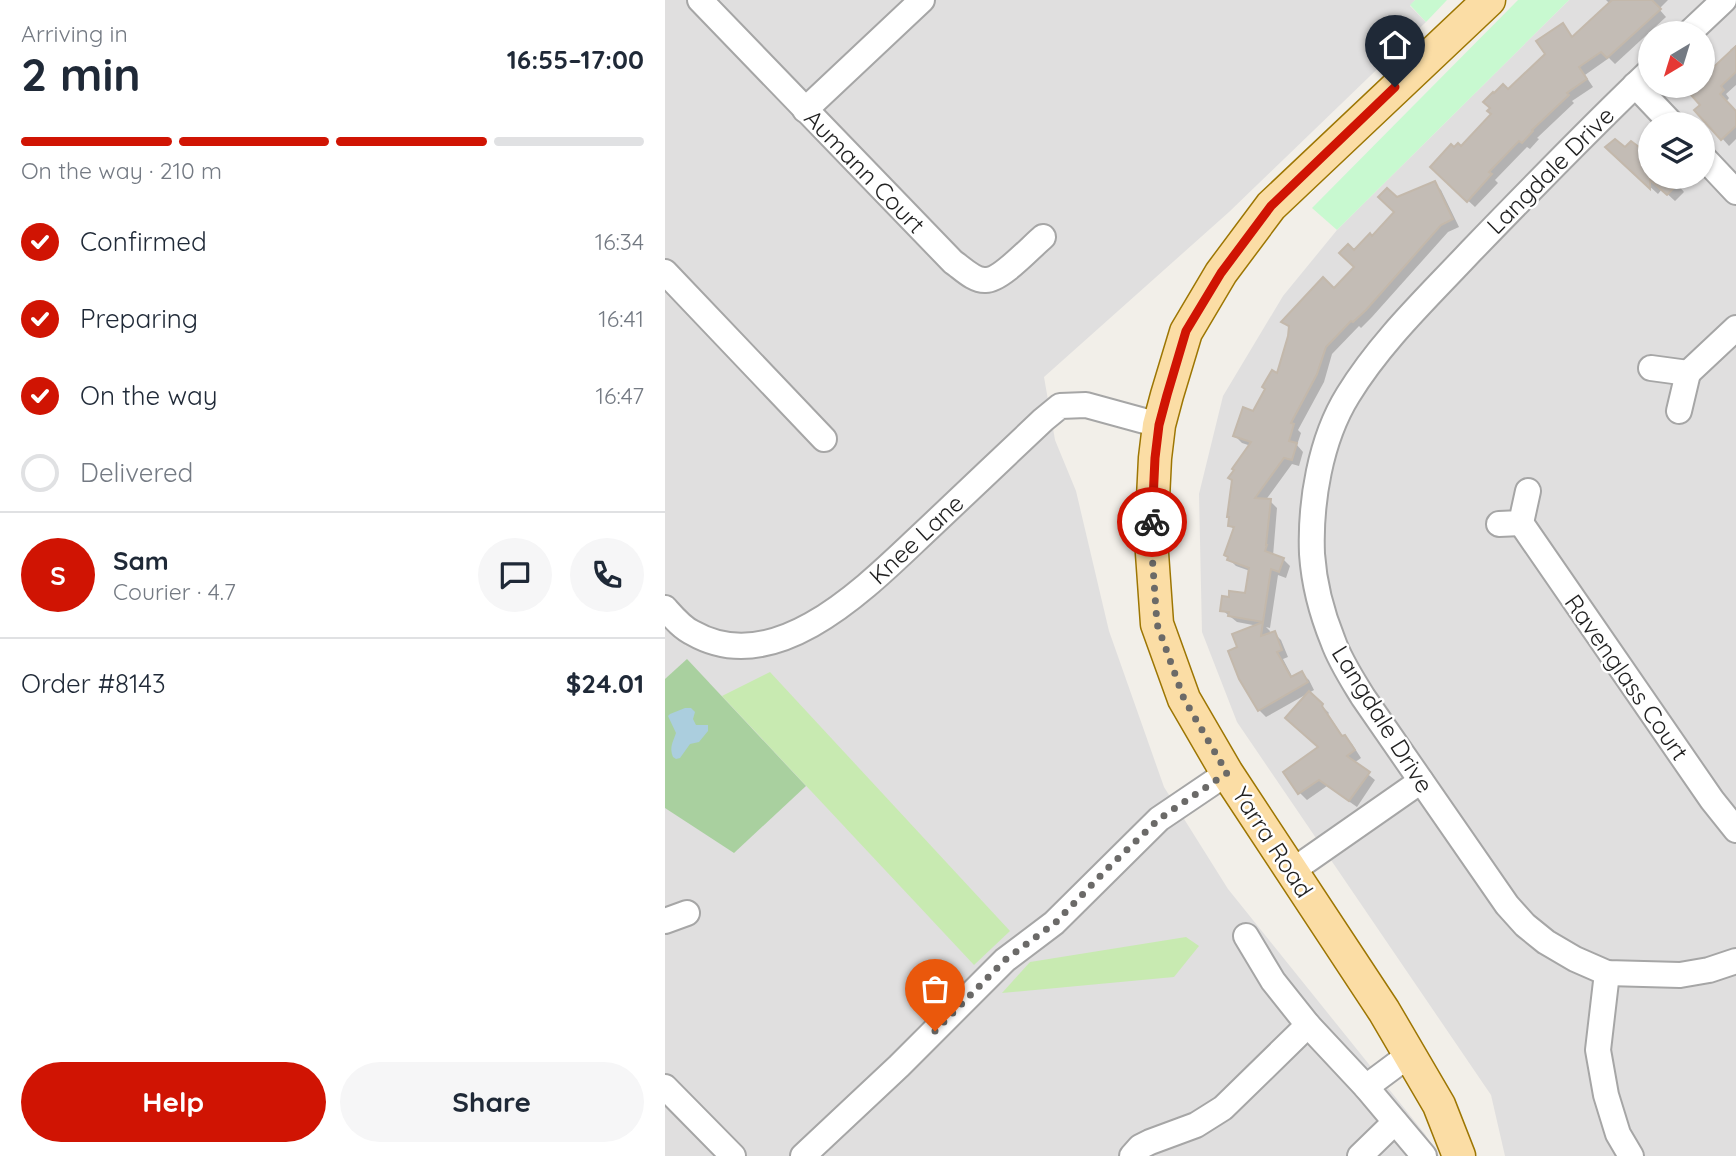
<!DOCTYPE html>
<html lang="en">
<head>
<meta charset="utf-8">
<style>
  body { margin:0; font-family:Quicksand,sans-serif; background:#f6f6f7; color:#1f2937; height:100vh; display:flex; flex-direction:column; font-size:26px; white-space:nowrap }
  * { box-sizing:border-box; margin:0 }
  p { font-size:23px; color:#747a83 }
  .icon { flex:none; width:38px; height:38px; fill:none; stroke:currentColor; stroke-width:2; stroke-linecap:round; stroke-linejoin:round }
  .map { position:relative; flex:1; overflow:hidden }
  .panel { display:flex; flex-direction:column; background:#fff; width:665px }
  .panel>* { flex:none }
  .needle { width:46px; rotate:218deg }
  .fabs { position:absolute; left:973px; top:21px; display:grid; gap:14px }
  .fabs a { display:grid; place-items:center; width:77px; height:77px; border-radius:50%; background:#fff; box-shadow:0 2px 5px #0004; font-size:35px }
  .pin { position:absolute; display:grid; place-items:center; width:60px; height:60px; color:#fff; margin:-72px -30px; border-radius:50% 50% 50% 0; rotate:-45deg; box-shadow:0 0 7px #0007 }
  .pin .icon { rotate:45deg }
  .courier { position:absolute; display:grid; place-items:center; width:70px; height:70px; margin:-35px; border:5px solid #d01403; border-radius:50%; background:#fff; color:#222; box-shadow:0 2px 9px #0007 }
  .overview em { font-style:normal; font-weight:800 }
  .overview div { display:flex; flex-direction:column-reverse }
  .overview { display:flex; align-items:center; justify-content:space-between; height:119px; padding:0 21px }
  h1 { font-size:46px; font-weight:800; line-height:52px }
  .bar { display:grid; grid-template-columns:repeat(4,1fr); gap:10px 7px; align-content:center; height:84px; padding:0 21px }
  .bar i { height:9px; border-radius:5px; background:#e0e1e3 }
  .bar .on { background:#d01403 }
  .bar p { grid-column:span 4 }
  .line { display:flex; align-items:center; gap:18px; padding:0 21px; border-top:2px solid #e0e1e3 }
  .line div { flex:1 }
  .round { display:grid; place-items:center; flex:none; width:74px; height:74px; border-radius:37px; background:#f6f6f7 }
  ol { padding:0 21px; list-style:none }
  li { display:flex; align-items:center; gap:21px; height:77px }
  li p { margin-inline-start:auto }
  li .icon { padding:7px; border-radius:50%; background:#d01403; color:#fff; stroke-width:4 }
  li:last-child { color:#747a83 }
  li i { width:38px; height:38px; border:4px solid #e0e1e3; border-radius:50% }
  .cta { display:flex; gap:14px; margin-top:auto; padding:14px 21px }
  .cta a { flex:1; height:80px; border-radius:42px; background:#d01403; color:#fff; font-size:28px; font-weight:800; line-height:80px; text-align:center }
  .cta a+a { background:#f6f6f7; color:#1f2937 }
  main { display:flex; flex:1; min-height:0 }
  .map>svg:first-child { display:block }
  .residential { fill:#e0dfdf; fill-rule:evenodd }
  .grass { fill:#c8eab1 }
  .forest { fill:#a9d09f }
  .park { fill:#c8f9d0 }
  .water { fill:#abcede }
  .shadow { fill:#0003 }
  .building { fill:#c3bcb5; stroke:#c3b8ab; stroke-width:2 }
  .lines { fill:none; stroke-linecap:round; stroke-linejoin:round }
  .minor-casing { stroke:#a6a6a6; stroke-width:28 }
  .major-casing { stroke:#9d7603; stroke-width:35 }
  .minor { stroke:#fff; stroke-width:24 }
  .major { stroke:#fbdda5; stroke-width:32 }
  .done { stroke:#6b6a68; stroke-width:7; stroke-dasharray:0 12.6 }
  .route { stroke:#d01403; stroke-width:9 }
  .labels { text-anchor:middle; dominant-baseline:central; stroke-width:5; stroke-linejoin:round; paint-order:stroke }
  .street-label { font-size:24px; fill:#222; stroke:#fff }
</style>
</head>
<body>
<main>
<section class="panel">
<div class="overview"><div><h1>2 min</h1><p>Arriving in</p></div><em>16:55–17:00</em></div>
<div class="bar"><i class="on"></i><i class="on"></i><i class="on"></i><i></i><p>On the way · 210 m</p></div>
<ol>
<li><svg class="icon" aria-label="check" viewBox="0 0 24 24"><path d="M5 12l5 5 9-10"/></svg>Confirmed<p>16:34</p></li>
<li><svg class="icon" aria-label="check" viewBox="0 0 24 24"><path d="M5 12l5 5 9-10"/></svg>Preparing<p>16:41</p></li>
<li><svg class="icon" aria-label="check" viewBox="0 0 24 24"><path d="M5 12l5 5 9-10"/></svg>On the way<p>16:47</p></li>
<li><i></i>Delivered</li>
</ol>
<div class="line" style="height:126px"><b class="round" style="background:#d01403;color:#fff">S</b><div><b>Sam</b><p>Courier · 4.7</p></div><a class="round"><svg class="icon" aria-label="chat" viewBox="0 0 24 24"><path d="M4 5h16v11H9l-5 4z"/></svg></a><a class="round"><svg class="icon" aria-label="phone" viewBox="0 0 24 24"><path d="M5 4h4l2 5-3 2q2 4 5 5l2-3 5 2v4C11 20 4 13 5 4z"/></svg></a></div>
<div class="line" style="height:91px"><div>Order #8143</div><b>$24.01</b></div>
<div class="cta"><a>Help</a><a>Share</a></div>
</section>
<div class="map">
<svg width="1071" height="1156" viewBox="0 0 1071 1156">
  <rect width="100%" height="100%" fill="#f2efe9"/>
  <!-- residential -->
  <g class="residential">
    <polygon points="0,0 750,0 745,6 761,22 564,212 379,377 390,440 411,491 444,631 499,787 563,889 760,1134 774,1156 0,1156"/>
    <path d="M904,0H1071V1156H840L826,1095L572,722L537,632L534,494L558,396L618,296L672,230ZM985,33H1038V86H985ZM985,124H1038V177H985Z"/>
  </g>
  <!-- grass -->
  <g class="grass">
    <polygon points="105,672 345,931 309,965 57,696"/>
    <polygon points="521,937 534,946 509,977 337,993 365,962"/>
  </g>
  <!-- forest -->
  <polygon class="forest" points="22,659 141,786 69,853 0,808 0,679"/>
  <!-- park -->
  <g class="park">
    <polygon points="750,0 782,0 761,22 745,5"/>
    <polygon points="853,0 904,0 672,230 647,208"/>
  </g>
  <!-- water -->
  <path class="water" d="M20,708H26L30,712L28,719L31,725H43V731L34,742L25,744L15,758L11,759L8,757C4,747 8,742 11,733L3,716L5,714Z"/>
  <!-- shadow -->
  <g class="shadow">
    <polygon points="941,0 1003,0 994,9 1001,17 950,64 944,58 920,75 928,87 907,101 909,103 872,138 874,139 865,149 862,147 830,180 833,183 810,207 767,167 796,148 828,114 843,91 882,55 898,25 909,38 945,4"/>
    <polygon points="1071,45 1071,85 1061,94 1064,98 1061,102 1071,114 1071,139 1064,146 1032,110 1037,105 1023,89 1026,86 1038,86 1038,79 1067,52 1065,50"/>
    <polygon points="982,141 985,144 985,177 1008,177 1007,178 1019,192 1010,201 997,189 993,194 949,154 960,149 974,150"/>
    <polygon points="769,183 776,190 794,227 783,232 707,317 696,328 694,326 667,354 659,382 633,430 636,433 632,445 638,452 634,466 627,464 600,501 605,501 612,508 608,556 618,559 625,566 621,578 613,575 605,628 601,627 605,631 604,635 609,633 616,640 623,657 618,659 628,678 636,673 644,680 649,690 601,717 594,710 574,648 593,626 572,622 557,610 582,595 585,571 571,566 564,559 570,530 565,526 586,446 577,443 570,436 589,413 613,375 625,329 619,322 670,291 691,268 689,252 708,238 732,212 732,199"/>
    <polygon points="644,694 664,713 663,714 679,738 687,744 696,758 689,763 710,780 692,807 662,786 642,800 635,793 655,748"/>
  </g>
  <!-- building -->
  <g class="building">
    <polygon points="947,0 987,0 996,9 942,58 936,52 914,67 922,79 902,93 904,95 867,130 868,131 857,143 854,141 824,172 827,174 802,202 765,167 786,144 789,147 793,143 796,146 826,114 822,111 825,108 818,102 828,92 829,93 838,84 843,89 880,54 871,41 898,23 907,37"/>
    <polygon points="1071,46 1071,72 1056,86 1059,90 1055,94 1071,111 1071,126 1056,140 1029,110 1035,105 1018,86 1038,86 1038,77"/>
    <polygon points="985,135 985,177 1007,177 1013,184 1002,195 985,180 985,189 940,147 950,139 960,147 966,141 974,147"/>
    <polygon points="770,181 788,219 776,225 701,310 688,322 686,321 661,347 652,374 626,423 629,424 624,441 632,443 627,460 619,458 590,498 606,499 601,545 602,545 600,551 619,558 614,572 606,569 598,622 563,616 564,612 555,611 557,596 564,597 564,591 580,593 584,568 562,560 563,557 559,555 569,527 563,526 564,517 562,517 567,480 563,478 569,470 567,469 586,442 568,436 578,407 588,411 600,389 597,387 607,370 612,373 623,336 624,326 616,322 658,277 669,288 689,267 674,253 683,244 689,250 705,233 707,236 729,212 713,197 722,188 732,197"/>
    <polygon points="598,622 596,636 610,631 617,650 612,652 626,677 637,671 643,682 593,711 574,679 563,651 572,647 567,634"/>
    <polygon points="644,691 658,704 657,706 677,736 680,735 690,750 682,756 705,772 684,801 654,780 633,794 618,772 653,747 620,718"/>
  </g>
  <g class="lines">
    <defs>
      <g id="minor">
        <path d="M35,0L288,262C297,268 309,281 321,280C336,280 366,247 378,237"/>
        <polyline points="1024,33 1059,0"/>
        <path d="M985,71C924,129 865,190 806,251C763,297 716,341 683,395C655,440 645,503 647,554C649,583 657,614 668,641C675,661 687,679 698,697L842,905L860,925L881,942L910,959L942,973L1015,975L1044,970L1071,961"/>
        <polyline points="970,85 1007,124"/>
        <polyline points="140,110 257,0"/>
        <polyline points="1038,157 1071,192"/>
        <polyline points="0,272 159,439"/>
        <polyline points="986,368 1023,373 1014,411"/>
        <polyline points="1023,373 1071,328"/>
        <polyline points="856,523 1047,800 1071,830"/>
        <polyline points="834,524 856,523 863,491"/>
        <path d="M0,608C8,617 17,628 28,633C114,682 208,580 265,527C303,491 340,456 378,420L395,406L421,405L494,425"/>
        <polyline points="627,871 756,781"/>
        <polyline points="0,921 22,913"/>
        <polyline points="581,936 608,981 643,1025 701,1087 759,1156"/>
        <polyline points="942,973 933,1050 941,1095 953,1134 966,1156"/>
        <polyline points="0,1087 68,1156"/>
        <polyline points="701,1087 744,1055"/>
        <polyline points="138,1156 234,1066 340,960 389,923 494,819 562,773"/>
        <polyline points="467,1156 475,1147 485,1142 531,1125 558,1108 643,1025"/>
        <polyline points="695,1156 730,1122"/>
      </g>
      <polyline id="major" points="794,1156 774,1105 719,1011 562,773 519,699 492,624 486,539 490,458 494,425 502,395 521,332 556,273 606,206 824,0"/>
    </defs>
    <!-- minor casing -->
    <use href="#minor" class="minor-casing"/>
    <!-- major casing -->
    <use href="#major" class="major-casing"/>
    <!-- minor -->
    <use href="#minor" class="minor"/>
    <!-- major -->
    <use href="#major" class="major"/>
  </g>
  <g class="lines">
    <!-- done -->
    <polyline class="done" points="270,1031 340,960 390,923 442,869 494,819 562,773 519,699 492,624 486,539 487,522"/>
    <!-- route -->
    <polyline class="route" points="487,522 490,458 494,425 502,395 521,331 556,273 606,206 730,87"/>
  </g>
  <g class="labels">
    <!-- street labels -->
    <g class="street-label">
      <text transform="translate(885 170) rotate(-45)">Langdale Drive</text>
      <text transform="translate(200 171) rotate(46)">Aumann Court</text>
      <text transform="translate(251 539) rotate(-43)">Knee Lane</text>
      <text transform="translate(962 677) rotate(55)">Ravenglass Court</text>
      <text transform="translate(718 719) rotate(58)">Langdale Drive</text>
      <text transform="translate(608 842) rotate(57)">Yarra Road</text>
    </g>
  </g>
</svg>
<div class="fabs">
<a><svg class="needle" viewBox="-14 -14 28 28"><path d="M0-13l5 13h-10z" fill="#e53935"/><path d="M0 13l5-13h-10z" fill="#747a83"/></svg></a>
<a><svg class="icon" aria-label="layers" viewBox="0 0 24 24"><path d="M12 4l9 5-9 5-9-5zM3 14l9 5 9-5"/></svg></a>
</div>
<div class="pin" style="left:270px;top:1031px;background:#ea580c"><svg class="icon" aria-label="bag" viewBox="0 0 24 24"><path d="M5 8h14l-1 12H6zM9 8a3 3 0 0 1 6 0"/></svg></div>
<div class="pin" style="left:730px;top:87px;background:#1f2937"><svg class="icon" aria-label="home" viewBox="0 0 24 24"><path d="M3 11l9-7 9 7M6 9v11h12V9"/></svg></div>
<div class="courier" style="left:487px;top:522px"><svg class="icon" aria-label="bike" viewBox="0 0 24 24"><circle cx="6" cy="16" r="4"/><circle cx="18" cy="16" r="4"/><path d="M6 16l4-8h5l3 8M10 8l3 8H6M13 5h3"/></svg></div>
</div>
</main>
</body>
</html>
